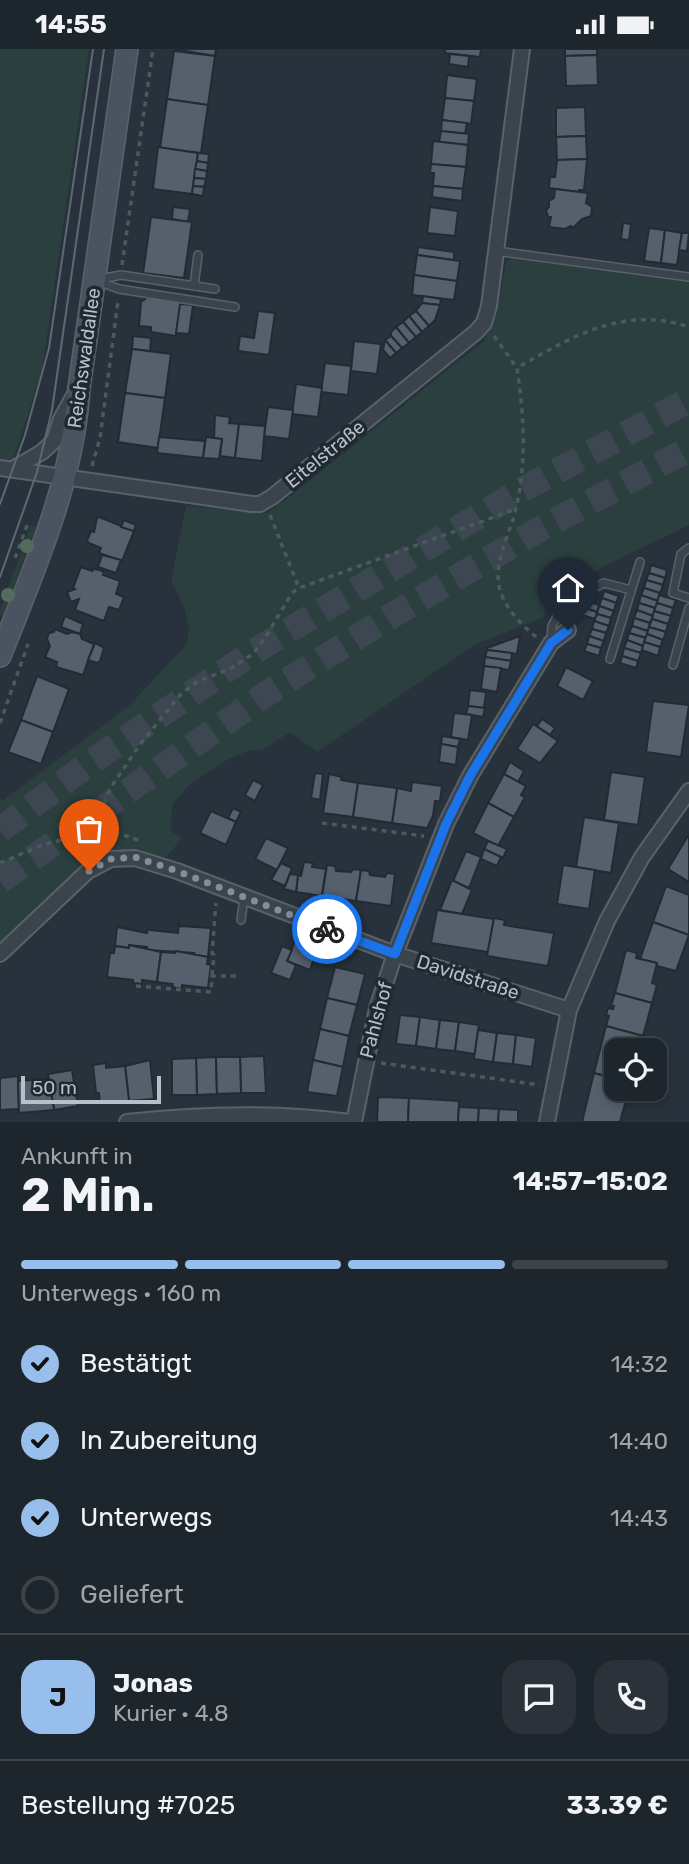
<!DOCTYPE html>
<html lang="de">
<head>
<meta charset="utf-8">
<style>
  body { margin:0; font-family:Rubik,sans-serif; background:#2b3239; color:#f1f3f6; height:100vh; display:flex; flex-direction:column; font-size:26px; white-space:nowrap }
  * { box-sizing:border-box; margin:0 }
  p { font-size:23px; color:#a1a5aa }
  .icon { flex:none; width:38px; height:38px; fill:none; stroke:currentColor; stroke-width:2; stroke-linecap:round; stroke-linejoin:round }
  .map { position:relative; height:1073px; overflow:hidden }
  .panel { display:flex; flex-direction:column; background:#1e262d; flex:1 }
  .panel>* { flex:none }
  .controls { position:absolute; left:604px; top:989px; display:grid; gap:14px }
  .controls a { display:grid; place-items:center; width:63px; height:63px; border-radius:14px; background:#1e262d; box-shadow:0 4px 10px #0003,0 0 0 2px #3c4349; font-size:35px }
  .scale { position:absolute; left:21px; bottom:18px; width:140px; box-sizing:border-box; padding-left:7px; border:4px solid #b7bfc8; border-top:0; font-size:19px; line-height:24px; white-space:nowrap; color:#b7bfc8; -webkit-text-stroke:5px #202932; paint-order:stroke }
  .pin { position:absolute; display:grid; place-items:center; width:60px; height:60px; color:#fff; margin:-72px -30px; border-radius:50% 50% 50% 0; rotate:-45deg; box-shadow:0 0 7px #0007 }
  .pin .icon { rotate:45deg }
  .courier { position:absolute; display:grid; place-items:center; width:70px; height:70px; margin:-35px; border:5px solid #1a73e8; border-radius:50%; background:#fff; color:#222; box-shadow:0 2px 9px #0007 }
  .summary em { font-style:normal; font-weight:700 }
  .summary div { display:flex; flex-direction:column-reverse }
  .summary { display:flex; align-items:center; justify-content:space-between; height:119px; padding:0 21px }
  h1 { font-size:46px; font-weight:700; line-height:52px }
  .bar { display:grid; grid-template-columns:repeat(4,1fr); gap:10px 7px; align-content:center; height:84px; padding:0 21px }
  .bar i { height:9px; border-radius:5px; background:#3c4349 }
  .bar .active { background:#98beec }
  .bar p { grid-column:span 4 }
  .line { display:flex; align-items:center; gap:18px; padding:0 21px; border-top:2px solid #3c4349 }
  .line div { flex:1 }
  .round { display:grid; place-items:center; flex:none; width:74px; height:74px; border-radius:21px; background:#2b3239 }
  ol { padding:0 21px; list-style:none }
  li { display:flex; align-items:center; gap:21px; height:77px }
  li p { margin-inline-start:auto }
  li .icon { padding:7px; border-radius:50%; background:#98beec; color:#111; stroke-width:4 }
  li:last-child { color:#a1a5aa }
  li i { width:38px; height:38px; border:4px solid #3c4349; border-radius:50% }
  .status { display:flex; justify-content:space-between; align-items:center; height:49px; padding:0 35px; background:#1e262d; direction:ltr }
  .status svg { height:19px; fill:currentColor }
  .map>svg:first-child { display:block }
  .green { fill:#2a3f3e }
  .building { fill:#55606c; stroke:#222b34; stroke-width:2 }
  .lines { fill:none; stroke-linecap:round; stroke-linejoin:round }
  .highway-tunnel { stroke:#3d4751; stroke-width:26; stroke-dasharray:26 13; stroke-linecap:butt }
  .lane-casing { stroke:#59626b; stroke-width:10 }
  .street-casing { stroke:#59626b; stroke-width:18 }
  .secondary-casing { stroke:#59626b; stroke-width:24 }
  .path { stroke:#495b5c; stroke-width:3.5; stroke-dasharray:5 5; stroke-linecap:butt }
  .lane { stroke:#3b444d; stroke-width:7 }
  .street { stroke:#3b444d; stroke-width:14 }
  .secondary { stroke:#4a535f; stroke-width:21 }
  .tram { stroke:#5e6873; stroke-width:2 }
  .tree { fill:#546c60 }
  .done { stroke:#858e97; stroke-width:7; stroke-dasharray:0 12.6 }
  .route { stroke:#1a73e8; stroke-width:9 }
  .labels { text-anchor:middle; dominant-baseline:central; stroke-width:7; stroke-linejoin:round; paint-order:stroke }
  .street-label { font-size:19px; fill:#b7bfc8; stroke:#202932 }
</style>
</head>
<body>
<div class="status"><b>14:55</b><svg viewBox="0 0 49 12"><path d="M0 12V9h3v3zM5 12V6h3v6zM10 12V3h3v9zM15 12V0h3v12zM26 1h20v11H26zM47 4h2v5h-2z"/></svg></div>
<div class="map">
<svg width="689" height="1073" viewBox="0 0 689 1073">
  <rect width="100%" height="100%" fill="#28323c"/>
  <!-- green -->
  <g class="green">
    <polygon points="0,0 89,0 42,321 13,412 0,415"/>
    <polygon points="517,206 689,231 689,476 548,545 544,568 476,595 317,703 290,683 262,701 250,701 230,709 189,736 172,756 171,782 182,790 160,814 108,808 0,896 0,749 3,751 128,658 186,596 189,579 184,558 171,531 186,457 267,464 289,448 484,292 498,259 506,213"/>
    <polygon points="31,476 36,478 3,567 0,565 0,560"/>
  </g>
  <!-- building -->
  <g class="building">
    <polygon points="174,0 216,0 215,7"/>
    <polygon points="445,0 481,0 480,8 445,4"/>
    <polygon points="565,0 597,0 597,6 565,7"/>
    <polygon points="174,2 215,7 208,56 167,50"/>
    <polygon points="450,5 469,7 468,18 449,15"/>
    <polygon points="597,6 598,36 566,37 565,7"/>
    <polygon points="447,26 477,30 474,52 445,49"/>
    <polygon points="445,49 474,52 471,75 442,71"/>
    <polygon points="167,50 208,56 201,104 160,99"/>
    <polygon points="585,58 586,87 556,88 556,59"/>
    <polygon points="442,71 467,74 465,85 441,82"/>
    <polygon points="441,82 469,85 468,96 439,93"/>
    <polygon points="586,87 587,110 557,111 556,88"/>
    <polygon points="433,92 468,96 466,118 431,115"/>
    <polygon points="158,98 198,104 192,145 153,140"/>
    <polygon points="198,104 209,105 208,114 197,112"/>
    <polygon points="587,110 584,141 579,141 579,143 549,139 550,128 555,128 557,111"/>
    <polygon points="197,112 208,114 207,122 195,120"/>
    <polygon points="431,115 466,118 463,140 433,137 434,124 430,124"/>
    <polygon points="195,120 207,122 206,130 194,129"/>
    <polygon points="194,129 206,130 204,138 193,137"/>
    <polygon points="193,137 204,138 203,147 192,145"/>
    <polygon points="433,137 463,140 462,152 432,148"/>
    <polygon points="555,140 588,144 586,154 592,158 591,167 582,170 573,179 571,177 565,180 549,178 551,168 548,168 546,161 549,158 549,152 554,149"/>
    <polygon points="173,158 190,160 188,173 172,170"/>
    <polygon points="430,158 458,162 455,187 427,184"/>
    <polygon points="151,168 192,173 184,229 143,224"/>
    <polygon points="623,174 631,175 629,191 621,190"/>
    <polygon points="649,179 665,181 661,214 644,212"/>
    <polygon points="665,181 682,184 677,216 661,214"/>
    <polygon points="682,184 689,184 687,202 679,201"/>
    <polygon points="418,198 454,203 454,211 417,206"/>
    <polygon points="417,206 460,212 457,232 414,226"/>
    <polygon points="414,226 457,232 454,251 412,246"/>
    <polygon points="423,247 441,250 440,256 422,254"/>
    <polygon points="148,248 181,252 176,287 151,283 151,278 139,277 141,253"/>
    <polygon points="422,254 440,256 435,271 429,277 416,262"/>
    <polygon points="180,255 193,256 189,285 176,284"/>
    <polygon points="258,262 275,264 269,306 238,302 240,287 254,289"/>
    <polygon points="416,262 429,277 422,283 409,267"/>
    <polygon points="409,267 422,283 416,288 403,273"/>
    <polygon points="403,273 416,288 409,294 396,278"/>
    <polygon points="396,278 409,294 402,299 391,287 391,283"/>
    <polygon points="133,287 151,289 150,302 132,300"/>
    <polygon points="391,287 402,299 396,304 385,291"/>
    <polygon points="385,291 396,304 390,309 383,301"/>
    <polygon points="354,292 381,295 377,325 351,322"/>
    <polygon points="132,300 171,305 165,349 125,344"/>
    <polygon points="325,314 351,317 348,346 321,343"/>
    <polygon points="296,335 322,339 318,368 292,365"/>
    <polygon points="125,344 165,349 158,399 118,393"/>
    <polygon points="268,358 293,361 289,390 264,387"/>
    <polygon points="215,366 230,368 229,374 239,375 235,409 220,407 222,390 214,389"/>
    <polygon points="239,375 265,377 262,412 235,409"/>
    <polygon points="159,388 205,392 203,409 157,404"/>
    <polygon points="206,388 222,390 219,410 203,409"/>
    <polygon points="99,468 134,482 122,512 99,504 101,499 89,494 87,492 91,482 94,483 97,469"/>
    <polygon points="124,471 136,476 134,482 121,478"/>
    <polygon points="102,506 121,511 116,524 98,518"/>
    <polygon points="651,516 667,521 665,529 649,524"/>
    <polygon points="81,518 92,522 93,520 100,521 104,523 103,526 120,532 116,545 124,548 119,561 109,558 104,572 75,561 79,550 71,553 67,543 75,540 73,539"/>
    <polygon points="649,524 665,529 663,536 646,531"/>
    <polygon points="646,531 663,536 660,544 644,539"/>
    <polygon points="644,539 660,544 658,552 641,546"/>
    <polygon points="604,542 619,547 616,554 602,549"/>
    <polygon points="641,546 658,552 655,559 639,554"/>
    <polygon points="659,546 676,551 673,559 657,554"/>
    <polygon points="602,549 616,554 614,562 599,557"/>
    <polygon points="584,551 599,556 597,563 582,558"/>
    <polygon points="639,554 655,559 653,567 637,561"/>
    <polygon points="657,554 673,559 671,567 654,562"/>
    <polygon points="599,557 614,562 611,569 597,565"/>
    <polygon points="582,558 597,563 595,570 579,565"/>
    <polygon points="637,561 653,567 650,574 634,569"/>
    <polygon points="654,562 671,567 668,575 652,570"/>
    <polygon points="597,565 611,569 609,577 594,572"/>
    <polygon points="65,567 83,575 80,585 61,578"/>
    <polygon points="634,569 650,574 648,582 632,577"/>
    <polygon points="652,570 668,575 666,583 649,578"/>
    <polygon points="594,572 609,577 606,584 592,580"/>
    <polygon points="632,577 648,582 646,589 629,584"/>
    <polygon points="649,578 666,583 663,591 647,585"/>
    <polygon points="55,580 67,585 72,583 80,585 82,590 94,595 83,626 56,618 57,613 45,608 50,597 47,590 49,584 54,583"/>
    <polygon points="592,580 606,584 604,592 589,587"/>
    <polygon points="629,584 646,589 643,597 627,591"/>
    <polygon points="647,585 663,591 660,598 644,593"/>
    <polygon points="520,587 517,605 487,601 487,599"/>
    <polygon points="589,587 604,592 601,599 587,595"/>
    <polygon points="627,591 643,597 641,604 624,599"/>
    <polygon points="644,593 660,598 658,607 642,601"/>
    <polygon points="95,594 104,599 100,612 97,614 88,611"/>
    <polygon points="587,595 601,599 599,607 584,602"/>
    <polygon points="624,599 641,604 638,612 622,607"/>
    <polygon points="487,601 512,604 511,612 485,608"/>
    <polygon points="622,607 638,612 636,619 620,614"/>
    <polygon points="485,608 511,612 509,621 484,617"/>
    <polygon points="484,617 501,619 497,643 481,640"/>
    <polygon points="566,618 593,632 583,651 557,637"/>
    <polygon points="37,627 69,640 53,683 21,671"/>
    <polygon points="470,641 486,643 484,659 468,657"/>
    <polygon points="653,652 689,656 681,708 646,703"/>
    <polygon points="468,657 485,659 483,668 466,665"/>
    <polygon points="454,664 472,666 468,691 451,688"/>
    <polygon points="542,670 555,679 550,686 537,677"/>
    <polygon points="21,671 53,683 41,715 8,703"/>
    <polygon points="533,675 558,692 540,714 517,700"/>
    <polygon points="442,687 460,690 458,698 441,695"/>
    <polygon points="441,695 458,698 456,716 439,713"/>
    <polygon points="510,713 524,722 518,733 504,725"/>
    <polygon points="611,723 645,728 638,776 604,771"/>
    <polygon points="315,724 323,725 320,751 311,749"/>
    <polygon points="329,725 342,728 341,731 358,734 353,768 323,764"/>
    <polygon points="504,725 526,737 521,746 525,748 514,768 488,754"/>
    <polygon points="253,731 263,736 255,752 245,746"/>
    <polygon points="412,733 442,737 440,752 435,752 433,767 427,779 392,774 397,739 411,742"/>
    <polygon points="358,734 397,739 392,774 353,768"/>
    <polygon points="488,754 514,768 498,797 473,784"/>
    <polygon points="233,759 241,763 236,773 228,769"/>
    <polygon points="211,762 236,773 226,796 200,784"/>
    <polygon points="584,768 619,774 611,824 576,818"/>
    <polygon points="689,785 689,833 668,820"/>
    <polygon points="266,789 288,799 277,821 255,810"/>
    <polygon points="488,792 507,800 503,809 484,800"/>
    <polygon points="484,800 501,808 497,817 481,810"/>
    <polygon points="466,802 481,808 469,839 453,832"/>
    <polygon points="304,813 313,814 312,818 326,820 322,847 296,843 298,826 301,827"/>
    <polygon points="281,814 292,819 285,837 271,831"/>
    <polygon points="327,816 335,817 336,822 351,823 353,820 361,821 356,852 322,847"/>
    <polygon points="563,816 595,821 589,860 557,855"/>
    <polygon points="361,821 369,822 370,826 385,828 387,824 395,825 391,857 356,852"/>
    <polygon points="290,825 298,826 296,843 284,840"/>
    <polygon points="452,831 472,841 462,865 440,861"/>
    <polygon points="666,837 689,846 689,886 653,873"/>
    <polygon points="437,861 494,870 488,903 431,894"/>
    <polygon points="494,869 505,871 504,876 554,884 548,917 487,907"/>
    <polygon points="653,873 689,886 676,922 657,917 657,914 640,910"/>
    <polygon points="179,875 180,877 211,879 208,908 193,906 194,904 147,901 147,898 129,896 129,899 115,897 117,878 147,884 148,879 150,881 178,884"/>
    <polygon points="295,891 317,900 310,921 287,912"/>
    <polygon points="129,896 161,903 157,933 142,931 142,935 133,934 133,931 107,928 110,904 114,904 115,897 129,899"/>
    <polygon points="282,897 292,901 287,912 296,916 290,931 271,924"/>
    <polygon points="626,901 637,904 636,909 657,914 652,934 657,936 652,954 615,944"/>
    <polygon points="176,902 208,908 207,915 211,916 208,939 182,936 182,939 177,939 172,938 173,935 157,933 161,903 175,904"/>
    <polygon points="335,918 365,925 357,956 327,949"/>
    <polygon points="615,944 652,954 643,987 606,977 609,967 606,966 608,959 613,960 614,957 611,957"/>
    <polygon points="327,949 357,956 349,987 320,980"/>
    <polygon points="400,966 420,968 416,997 396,995"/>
    <polygon points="420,968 440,971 436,1000 416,997"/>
    <polygon points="440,971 459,973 455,1002 436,1000"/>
    <polygon points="459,973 479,976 475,1005 455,1002"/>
    <polygon points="606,977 643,987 640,1001 616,1001 616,1030 594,1024"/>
    <polygon points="320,980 349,987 343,1018 313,1011"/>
    <polygon points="478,981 497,984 493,1013 474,1010"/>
    <polygon points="497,984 516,986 513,1015 493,1013"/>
    <polygon points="516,986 536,989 532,1018 513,1015"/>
    <polygon points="264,1007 266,1044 241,1044 240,1008"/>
    <polygon points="216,1008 217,1045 197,1046 196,1009"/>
    <polygon points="216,1008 240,1008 241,1044 217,1045"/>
    <polygon points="196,1009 197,1046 172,1046 172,1010"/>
    <polygon points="150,1011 154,1050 129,1052 125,1017"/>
    <polygon points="313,1011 343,1018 337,1047 307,1043"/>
    <polygon points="106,1014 106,1019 125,1017 129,1052 100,1055 99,1044 96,1044 93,1016"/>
    <polygon points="72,1021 78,1057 54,1061 48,1025"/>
    <polygon points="594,1024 616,1030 616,1040 629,1040 620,1073 582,1073"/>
    <polygon points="18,1027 19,1060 0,1061 0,1029"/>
    <polygon points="49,1030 54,1061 19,1064 18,1032"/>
    <polygon points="378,1048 409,1049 408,1073 377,1073"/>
    <polygon points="409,1049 459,1052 458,1073 408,1073"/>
    <polygon points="459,1058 479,1059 478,1073 458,1073"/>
    <polygon points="479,1059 499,1060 498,1073 478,1073"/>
    <polygon points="499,1060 518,1061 518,1073 498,1073"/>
  </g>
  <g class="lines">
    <!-- highway-tunnel -->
    <g class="highway-tunnel">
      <polyline points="0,781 88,715 250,605 520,442 689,351"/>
      <polyline points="0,832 269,643 396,564 540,480 689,400"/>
    </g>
    <defs>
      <g id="lane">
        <polyline points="496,202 689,228"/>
        <polyline points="99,230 121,226 215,240"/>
        <polyline points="95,231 119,240 235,258"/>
        <polyline points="194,237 198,206"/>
        <polyline points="689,499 681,505 673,544 689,549"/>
        <polyline points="551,593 552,577 564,554 604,534 631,541"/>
        <polyline points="610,610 640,513"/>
        <polyline points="673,616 689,559"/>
        <polyline points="241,871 244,849"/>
      </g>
      <g id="street">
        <polyline points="0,419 252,455 260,455 272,448 476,283 484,274 489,257 522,0"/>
        <polyline points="13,420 42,403 54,392 61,370 76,343"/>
        <polyline points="0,905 88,822 111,810 135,809 177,822 395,905 569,961"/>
        <path d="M127,1073C200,1065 277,1063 350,1073"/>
        <polyline points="354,1073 377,959 395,905 446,775 470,727 551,594 568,581"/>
        <polyline points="547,1073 569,961 607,872 642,808 689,742"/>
      </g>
      <path id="secondary" d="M0,607C34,520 73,434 79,339L127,0"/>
    </defs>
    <!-- lane casing -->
    <use href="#lane" class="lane-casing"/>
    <!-- street casing -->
    <use href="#street" class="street-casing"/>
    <!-- secondary casing -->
    <use href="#secondary" class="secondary-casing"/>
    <!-- path -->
    <g class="path">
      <polyline points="122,216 153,0"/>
      <polyline points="494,287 517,319"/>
      <polyline points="92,417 100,389 118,252"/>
      <polyline points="270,466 299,539"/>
      <polyline points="15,509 28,474"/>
      <path d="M536,588C520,574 504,559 499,537C494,511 511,483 516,459C527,413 524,366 517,319C571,288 624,256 689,278"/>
      <polyline points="0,674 28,595"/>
      <polyline points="322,774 424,787"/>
      <polyline points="92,782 111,738 139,697 180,646 198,632 230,620 254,604 268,584 292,544 299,539 516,460"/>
      <polyline points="0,814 40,797 92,782 121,785 141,792"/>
      <polyline points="212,926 214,906 212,904 216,854"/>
      <polyline points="136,937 211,943 212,927 239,927"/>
      <polyline points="381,1014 540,1036"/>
    </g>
    <!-- lane -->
    <use href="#lane" class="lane"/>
    <!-- street -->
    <use href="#street" class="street"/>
    <!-- secondary -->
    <use href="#secondary" class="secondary"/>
    <!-- tram -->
    <g class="tram">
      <polyline points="0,455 25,386 49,299 93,0"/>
      <polyline points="0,528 37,423 52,361 104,0"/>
    </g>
  </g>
  <!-- trees -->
  <g class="tree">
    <circle cx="27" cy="497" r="7"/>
    <circle cx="8" cy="546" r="7"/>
  </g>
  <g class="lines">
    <!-- done -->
    <polyline class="done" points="89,822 111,810 135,808 177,822 327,880"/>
    <!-- route -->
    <polyline class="route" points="327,880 395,905 446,775 470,727 551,594 568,581"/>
  </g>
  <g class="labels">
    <!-- street labels -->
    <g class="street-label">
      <text transform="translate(84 309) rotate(-82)">Reichswaldallee</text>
      <text transform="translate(325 405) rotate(-39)">Eitelstraße</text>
      <text transform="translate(468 928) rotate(18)">Davidstraße</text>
      <text transform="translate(376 971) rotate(-75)">Pahlshof</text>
    </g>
  </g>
</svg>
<div class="controls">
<a><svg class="icon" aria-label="locate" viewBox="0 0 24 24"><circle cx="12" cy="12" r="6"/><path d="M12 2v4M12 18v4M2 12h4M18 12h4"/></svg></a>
</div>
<div class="scale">50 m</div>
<div class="pin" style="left:89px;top:822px;background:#ea580c"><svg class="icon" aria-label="bag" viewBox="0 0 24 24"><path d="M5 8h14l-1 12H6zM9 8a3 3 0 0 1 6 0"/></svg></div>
<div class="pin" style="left:568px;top:581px;background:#1f2937"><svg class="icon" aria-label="home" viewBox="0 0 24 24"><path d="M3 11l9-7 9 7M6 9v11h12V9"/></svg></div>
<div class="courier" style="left:327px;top:880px"><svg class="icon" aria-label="bike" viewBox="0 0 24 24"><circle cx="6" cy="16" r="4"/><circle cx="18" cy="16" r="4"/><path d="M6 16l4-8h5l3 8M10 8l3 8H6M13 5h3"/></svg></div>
</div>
<section class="panel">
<div class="summary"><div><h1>2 Min.</h1><p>Ankunft in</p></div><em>14:57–15:02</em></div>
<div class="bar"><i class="active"></i><i class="active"></i><i class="active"></i><i></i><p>Unterwegs · 160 m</p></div>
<ol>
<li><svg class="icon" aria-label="check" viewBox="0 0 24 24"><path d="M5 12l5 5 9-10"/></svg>Bestätigt<p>14:32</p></li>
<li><svg class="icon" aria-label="check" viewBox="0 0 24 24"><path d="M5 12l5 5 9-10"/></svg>In Zubereitung<p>14:40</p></li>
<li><svg class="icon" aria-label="check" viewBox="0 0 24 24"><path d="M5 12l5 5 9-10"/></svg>Unterwegs<p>14:43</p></li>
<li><i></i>Geliefert</li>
</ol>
<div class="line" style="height:126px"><b class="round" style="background:#98beec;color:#111">J</b><div><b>Jonas</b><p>Kurier · 4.8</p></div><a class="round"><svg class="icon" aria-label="chat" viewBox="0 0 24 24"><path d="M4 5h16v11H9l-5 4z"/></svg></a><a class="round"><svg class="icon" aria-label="phone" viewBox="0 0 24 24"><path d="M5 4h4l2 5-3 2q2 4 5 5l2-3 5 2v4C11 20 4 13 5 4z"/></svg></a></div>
<div class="line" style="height:91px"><div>Bestellung #7025</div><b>33.39 €</b></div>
</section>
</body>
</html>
